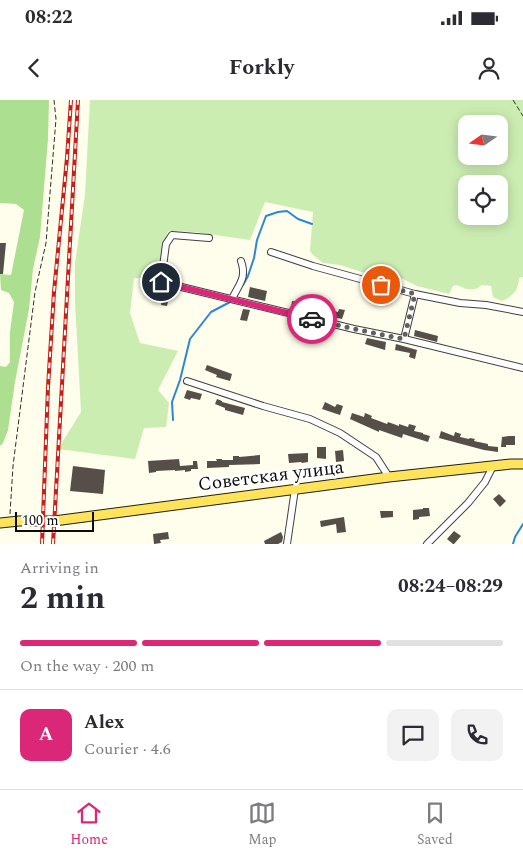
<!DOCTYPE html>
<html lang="en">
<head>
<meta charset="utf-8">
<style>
  body { margin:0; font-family:Spectral,serif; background:#f2f2f3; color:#2b2b33; height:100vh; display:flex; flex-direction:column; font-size:19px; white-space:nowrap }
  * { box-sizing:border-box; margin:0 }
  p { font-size:16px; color:#7c7c81 }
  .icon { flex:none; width:28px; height:28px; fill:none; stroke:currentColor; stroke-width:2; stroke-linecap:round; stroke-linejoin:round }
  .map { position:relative; height:444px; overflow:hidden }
  .panel { display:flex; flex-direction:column; background:#fff; flex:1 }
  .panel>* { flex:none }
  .needle { width:32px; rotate:256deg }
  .tools { position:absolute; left:458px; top:15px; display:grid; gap:10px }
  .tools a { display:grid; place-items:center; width:50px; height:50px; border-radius:10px; background:#fff; box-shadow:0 2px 12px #0003; font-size:25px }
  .scale { position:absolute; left:15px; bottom:12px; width:79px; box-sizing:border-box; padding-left:5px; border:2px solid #0c0c0c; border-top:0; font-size:14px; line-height:18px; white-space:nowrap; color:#0c0c0c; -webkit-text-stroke:4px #fff; paint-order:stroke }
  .pin { position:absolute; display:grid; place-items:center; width:42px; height:42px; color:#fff; margin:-21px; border:2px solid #fff; border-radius:50%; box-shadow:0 1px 5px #0007 }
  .courier { position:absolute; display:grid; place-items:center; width:50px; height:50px; margin:-25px; border:4px solid #db2777; border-radius:50%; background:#fff; color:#222; box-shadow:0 1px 6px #0007 }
  .head em { font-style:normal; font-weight:700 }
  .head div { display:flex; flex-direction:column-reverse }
  .head { display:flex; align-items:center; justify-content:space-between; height:85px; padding:0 20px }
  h1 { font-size:32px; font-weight:700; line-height:38px }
  .bar { display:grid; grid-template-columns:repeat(4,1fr); gap:8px 5px; align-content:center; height:60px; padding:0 20px }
  .bar i { height:6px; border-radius:4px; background:#e1e1e2 }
  .bar .selected { background:#db2777 }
  .bar p { grid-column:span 4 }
  .line { display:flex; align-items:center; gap:12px; padding:0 20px; border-top:1px solid #e1e1e2 }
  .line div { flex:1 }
  .round { display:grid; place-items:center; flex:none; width:52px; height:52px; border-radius:10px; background:#f2f2f3 }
  .status { display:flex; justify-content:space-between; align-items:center; height:35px; padding:0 25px; background:#fff; direction:ltr }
  .status svg { height:14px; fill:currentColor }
  header { display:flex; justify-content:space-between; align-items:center; height:65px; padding:0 20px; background:#fff; font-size:22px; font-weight:700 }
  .menu { display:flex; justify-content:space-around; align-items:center; height:70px; border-top:1px solid #e1e1e2; background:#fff; font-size:14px; color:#7c7c81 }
  .menu a { display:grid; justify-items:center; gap:2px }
  .menu .selected { color:#db2777 }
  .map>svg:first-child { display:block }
  .green { fill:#ccedb2; fill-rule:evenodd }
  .forest { fill:#addf90 }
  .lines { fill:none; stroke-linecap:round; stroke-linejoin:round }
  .stream { stroke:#2c86d9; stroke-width:2 }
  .building { fill:#564e48 }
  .minor-casing { stroke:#3f3f3f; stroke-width:8 }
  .major-casing { stroke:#1d1d1d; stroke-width:11 }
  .path { stroke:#2e2e2e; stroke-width:1; stroke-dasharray:5 2.5; stroke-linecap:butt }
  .minor { stroke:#fff; stroke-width:6 }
  .major { stroke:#ffe45b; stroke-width:9 }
  .rail-casing { stroke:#c81e19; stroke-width:4 }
  .rail { stroke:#fff; stroke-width:2; stroke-dasharray:5.5; stroke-linecap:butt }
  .done { stroke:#61605a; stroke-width:5; stroke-dasharray:0 9 }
  .route { stroke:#db2777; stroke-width:6 }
  .labels { text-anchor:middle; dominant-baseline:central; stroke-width:5; stroke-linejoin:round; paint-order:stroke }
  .street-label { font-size:19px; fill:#0c0c0c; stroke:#fff }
</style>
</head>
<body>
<div class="status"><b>08:22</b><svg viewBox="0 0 49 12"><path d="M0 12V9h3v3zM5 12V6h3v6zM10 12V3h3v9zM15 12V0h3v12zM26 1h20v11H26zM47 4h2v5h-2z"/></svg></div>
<header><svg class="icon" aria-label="back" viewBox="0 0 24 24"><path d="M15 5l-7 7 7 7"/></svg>Forkly<svg class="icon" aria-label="person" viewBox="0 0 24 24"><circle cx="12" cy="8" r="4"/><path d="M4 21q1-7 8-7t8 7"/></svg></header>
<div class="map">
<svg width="523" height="444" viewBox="0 0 523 444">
  <rect width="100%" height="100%" fill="#fffdeb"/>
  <!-- green -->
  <path class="green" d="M90,0H523V177L519,178C518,191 513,196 502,201L493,197L491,186L482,185L476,189H466L457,185L453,186L449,194L417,186L401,178L365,173L340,165L323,163L312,154L310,151L313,112L265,102L250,140L195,132L168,131L155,179L134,178L130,213L140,243L178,251L158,290L169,303L166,327L144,328L135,359L58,349L81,312L75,202V163L85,95ZM466,24H499V56H466ZM466,84H499V116H466Z"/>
  <!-- forest -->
  <polygon class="forest" points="0,0 49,0 48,39 40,137 33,169 29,209 15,282 8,330 3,343 0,346 0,266 6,267 10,262 10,232 14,202 9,193 1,190 0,174 11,175 24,110 16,104 0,103"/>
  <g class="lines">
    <!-- stream -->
    <g class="stream">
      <polyline points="243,185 248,176 254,158 257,140 266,116 278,112 287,111 298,119 312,124"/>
      <polyline points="173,320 172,302 180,280 190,239 211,212 232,201"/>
      <polyline points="513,444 515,437 523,424"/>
    </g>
  </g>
  <!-- building -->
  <g class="building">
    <polygon points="0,143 6,143 3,174 0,174"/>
    <polygon points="250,187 267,191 265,201 248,197"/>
    <polygon points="163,191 170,192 167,206 161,205"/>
    <polygon points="300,198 306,199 306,202 315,203 314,212 307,211 307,209 296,207 295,209 291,208 292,201 299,202"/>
    <polygon points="243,209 250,210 247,221 240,220"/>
    <polygon points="326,209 338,212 339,209 345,210 342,219 324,215"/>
    <polygon points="291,221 308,224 307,234 301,233 301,230 289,228"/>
    <polygon points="415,230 438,236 437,242 414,236"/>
    <polygon points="367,238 386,242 385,250 365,244"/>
    <polygon points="396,244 417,250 415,259 409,257 410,253 395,250"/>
    <polygon points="207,265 232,274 230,281 216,277 217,275 205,270"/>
    <polygon points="187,290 202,294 200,300 191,298 190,300 184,298"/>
    <polygon points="217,299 222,301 222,302 245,308 243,315 225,310 225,308 215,304"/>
    <polygon points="325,302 335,307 337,304 343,306 340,315 322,309"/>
    <polygon points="352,313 364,317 365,313 372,316 371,318 387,324 388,322 399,326 399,324 408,327 409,324 416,326 414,331 423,333 423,334 430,336 428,342 403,334 402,338 379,330 379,332 350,319"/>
    <polygon points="441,331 454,336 455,332 461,334 460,337 469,339 470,338 475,339 474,341 488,344 488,346 498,347 498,352 484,350 439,338"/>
    <polygon points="509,336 515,336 515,345 506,345 506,347 501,347 502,337"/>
    <polygon points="317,347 326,347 326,359 317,358"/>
    <polygon points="343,350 344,361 336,362 335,351"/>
    <polygon points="308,353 308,362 302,363 301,362 289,363 288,354"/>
    <polygon points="260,355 260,364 229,365 229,367 207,368 207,361 217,361 216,359 222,359 222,360 233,360 233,356 239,356 239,357"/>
    <polygon points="179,359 180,366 193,365 193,361 197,361 198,369 191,369 191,371 185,372 185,370 175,371 175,370 156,371 156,372 149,373 148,361"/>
    <polygon points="73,366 105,370 103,394 70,391"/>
    <polygon points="499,394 506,401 500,407 493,399"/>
    <polygon points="423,408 429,408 430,416 419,417 419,419 413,420 413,410 423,409"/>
    <polygon points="380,411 393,411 393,417 381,418"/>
    <polygon points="344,417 346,432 337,433 336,424 321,427 320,421"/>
    <polygon points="454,431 461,436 454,444 453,444 447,439"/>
    <polygon points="168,432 169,439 160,440 161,443 154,444 153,434"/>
    <polygon points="281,432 283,437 282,442 278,444 265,444 264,441"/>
  </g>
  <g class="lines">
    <defs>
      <g id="minor">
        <polyline points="209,138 172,135 166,144 161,182 354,229 404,239 523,268"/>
        <polyline points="271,152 313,166 415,194 460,203 486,205 523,212"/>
        <path d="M232,199C239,184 247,178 241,161"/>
        <polyline points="404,239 415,194"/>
        <polyline points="187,281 263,306 310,319 340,333 376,357 389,377"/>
        <polyline points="287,444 295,389"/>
        <polyline points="427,444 468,403 485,382 493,366"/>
      </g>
      <polyline id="major" points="0,423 19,421 54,421 389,377 511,364 523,364"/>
    </defs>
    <!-- minor casing -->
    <use href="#minor" class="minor-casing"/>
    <!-- major casing -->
    <use href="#major" class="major-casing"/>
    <!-- path -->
    <g class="path">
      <polyline points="513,0 523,16"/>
      <polyline points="10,414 13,366 35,192 46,143 56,19 54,0"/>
    </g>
    <!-- minor -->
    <use href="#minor" class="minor"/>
    <!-- major -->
    <use href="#major" class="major"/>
    <defs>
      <g id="rail">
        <polyline points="42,444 48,287 54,192 67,58 71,0"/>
        <polyline points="53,444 78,0"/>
      </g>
    </defs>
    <!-- rail casing -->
    <use href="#rail" class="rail-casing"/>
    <!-- rail -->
    <use href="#rail" class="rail"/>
  </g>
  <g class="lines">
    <!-- done -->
    <polyline class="done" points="312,219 354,229 404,239 415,194 381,185"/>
    <!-- route -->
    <polyline class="route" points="161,182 312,219"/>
  </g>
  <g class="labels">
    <!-- street labels -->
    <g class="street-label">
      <text transform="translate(271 376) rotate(-7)">Советская улица</text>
    </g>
  </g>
</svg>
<div class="tools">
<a><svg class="needle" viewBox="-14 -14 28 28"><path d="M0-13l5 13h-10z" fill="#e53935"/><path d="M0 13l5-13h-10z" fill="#7c7c81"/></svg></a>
<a><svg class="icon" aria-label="locate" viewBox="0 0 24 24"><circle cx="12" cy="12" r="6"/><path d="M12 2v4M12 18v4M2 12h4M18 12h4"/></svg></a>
</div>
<div class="scale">100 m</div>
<div class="pin" style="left:381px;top:185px;background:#ea580c"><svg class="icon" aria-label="bag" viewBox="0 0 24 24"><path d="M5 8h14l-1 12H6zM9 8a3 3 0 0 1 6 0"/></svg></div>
<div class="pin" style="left:161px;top:182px;background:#1f2937"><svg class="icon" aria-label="home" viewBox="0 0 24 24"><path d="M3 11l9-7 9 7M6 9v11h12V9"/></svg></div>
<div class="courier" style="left:312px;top:219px"><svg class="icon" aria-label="car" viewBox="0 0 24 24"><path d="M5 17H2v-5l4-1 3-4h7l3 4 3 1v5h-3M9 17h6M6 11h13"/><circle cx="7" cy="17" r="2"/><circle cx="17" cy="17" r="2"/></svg></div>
</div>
<section class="panel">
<div class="head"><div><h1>2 min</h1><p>Arriving in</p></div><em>08:24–08:29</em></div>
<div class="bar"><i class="selected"></i><i class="selected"></i><i class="selected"></i><i></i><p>On the way · 200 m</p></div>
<div class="line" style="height:90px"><b class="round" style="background:#db2777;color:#fff">A</b><div><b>Alex</b><p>Courier · 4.6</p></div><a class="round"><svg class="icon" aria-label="chat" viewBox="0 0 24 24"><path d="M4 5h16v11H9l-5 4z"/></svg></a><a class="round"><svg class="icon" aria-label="phone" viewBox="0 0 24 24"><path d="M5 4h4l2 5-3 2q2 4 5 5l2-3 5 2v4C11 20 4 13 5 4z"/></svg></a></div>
</section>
<nav class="menu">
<a class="selected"><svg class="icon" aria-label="home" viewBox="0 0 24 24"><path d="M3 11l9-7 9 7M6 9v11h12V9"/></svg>Home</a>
<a><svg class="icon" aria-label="map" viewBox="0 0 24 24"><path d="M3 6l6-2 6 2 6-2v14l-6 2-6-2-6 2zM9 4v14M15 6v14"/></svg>Map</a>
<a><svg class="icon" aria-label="saved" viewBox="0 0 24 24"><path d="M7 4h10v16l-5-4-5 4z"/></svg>Saved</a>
</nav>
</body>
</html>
